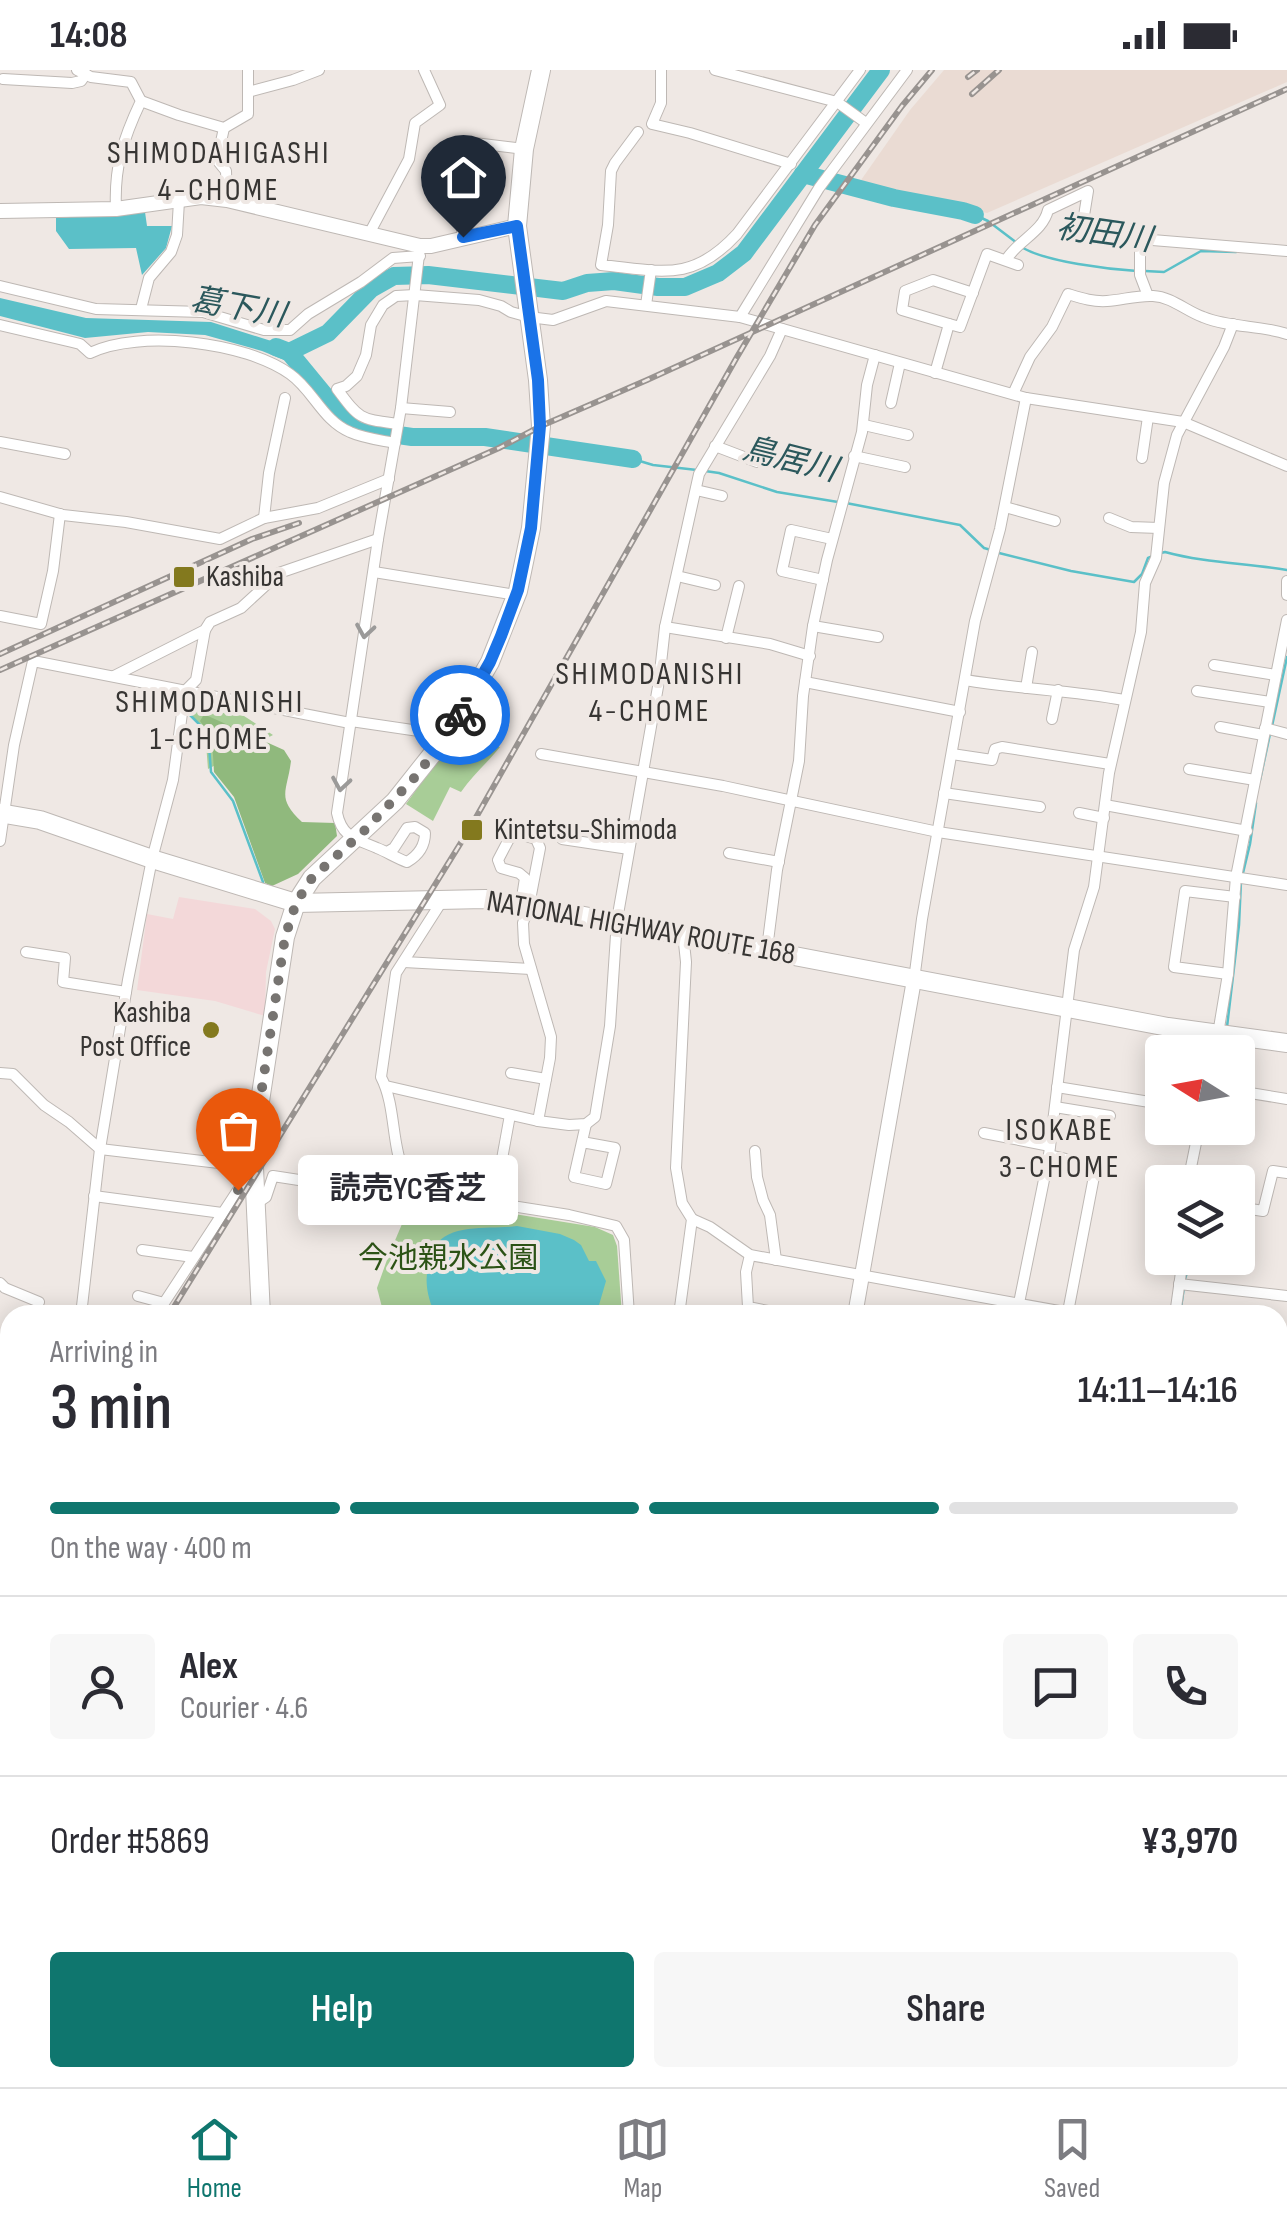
<!DOCTYPE html>
<html lang="en">
<head>
<meta charset="utf-8">
<style>
  body { margin:0; font-family:"Sofia Sans Condensed","Noto Sans JP",sans-serif; background:#f7f7f7; color:#2b2b33; height:100vh; display:flex; flex-direction:column; font-size:38px; white-space:nowrap }
  * { box-sizing:border-box; margin:0 }
  p { font-size:32px; color:#7c7c81 }
  .icon { flex:none; width:55px; height:55px; fill:none; stroke:currentColor; stroke-width:2; stroke-linecap:round; stroke-linejoin:round }
  .map { position:relative; flex:1; overflow:hidden }
  .drawer { position:absolute; left:0px; top:1235px; width:1288px; height:782px; display:flex; flex-direction:column; background:#fff; border-radius:30px 30px 0 0; box-shadow:0 5px 25px #0003 }
  .drawer>* { flex:none }
  .needle { width:65px; rotate:281deg }
  .buttons { position:absolute; left:1145px; top:965px; display:grid; gap:20px }
  .buttons a { display:grid; place-items:center; width:110px; height:110px; border-radius:10px; background:#fff; box-shadow:0 5px 25px #0003; font-size:50px }
  .pin { position:absolute; display:grid; place-items:center; width:85px; height:85px; color:#fff; margin:-102px -42px; border-radius:50% 50% 50% 0; rotate:-45deg; box-shadow:0 0 10px #0007 }
  .pin .icon { rotate:45deg }
  .courier { position:absolute; display:grid; place-items:center; width:100px; height:100px; margin:-50px; border:8px solid #1a73e8; border-radius:50%; background:#fff; color:#222; box-shadow:0 2px 12px #0007 }
  .bubble { position:absolute; height:70px; border-radius:10px; background:#fff; box-shadow:0 5px 25px #0003; font-size:32px; font-weight:600; line-height:70px; text-align:center }
  .summary em { font-style:normal; font-weight:600 }
  .summary div { display:flex; flex-direction:column-reverse }
  .summary { display:flex; align-items:center; justify-content:space-between; height:170px; padding:0 50px }
  h1 { font-size:65px; font-weight:600; line-height:75px }
  .bar { display:grid; grid-template-columns:repeat(4,1fr); gap:15px 10px; align-content:center; height:120px; padding:0 50px }
  .bar i { height:12px; border-radius:8px; background:#e1e1e2 }
  .bar .on { background:#0f766e }
  .bar p { grid-column:span 4 }
  .line { display:flex; align-items:center; gap:25px; padding:0 50px; border-top:2px solid #e1e1e2 }
  .line div { flex:1 }
  .round { display:grid; place-items:center; flex:none; width:105px; height:105px; border-radius:10px; background:#f7f7f7 }
  .button { display:flex; gap:20px; margin-top:auto; padding:20px 50px }
  .button a { flex:1; height:115px; border-radius:10px; background:#0f766e; color:#fff; font-size:40px; font-weight:600; line-height:115px; text-align:center }
  .button a+a { background:#f7f7f7; color:#2b2b33 }
  .status { display:flex; justify-content:space-between; align-items:center; height:70px; padding:0 50px; background:#fff; direction:ltr }
  .status svg { height:28px; fill:currentColor }
  .tabs { display:flex; justify-content:space-around; align-items:center; height:140px; border-top:2px solid #e1e1e2; background:#fff; font-size:28px; color:#7c7c81 }
  .tabs a { display:grid; justify-items:center; gap:5px }
  .tabs .on { color:#0f766e }
  .map>svg:first-child { display:block }
  .commercial { fill:#f3d8d9 }
  .built { fill:#eadbd3 }
  .green { fill:#a8cd97 }
  .forest { fill:#90b97d }
  .water { fill:#5bc0c8 }
  .lines { fill:none; stroke-linecap:round; stroke-linejoin:round }
  .stream { stroke:#5bc0c8; stroke-width:2.5 }
  .river { stroke:#5bc0c8; stroke-width:18 }
  .street-casing { stroke:#beb8b4; stroke-width:12 }
  .secondary-casing { stroke:#beb8b4; stroke-width:16 }
  .highway-casing { stroke:#beb8b4; stroke-width:20 }
  .street { stroke:#fff; stroke-width:10 }
  .secondary { stroke:#fff; stroke-width:14 }
  .highway { stroke:#fff; stroke-width:18 }
  .rail-casing { stroke:#989390; stroke-width:6 }
  .rail { stroke:#efe8e4; stroke-width:2.5; stroke-dasharray:8; stroke-linecap:butt }
  .oneway { stroke:#9b9a99 }
  .done { stroke:#777471; stroke-width:10; stroke-dasharray:0 18 }
  .route { stroke:#1a73e8; stroke-width:12 }
  .poi-dot { fill:#83791e; stroke:#efe8e4; stroke-width:4 }
  .labels { text-anchor:middle; dominant-baseline:central; stroke-width:8; stroke-linejoin:round; paint-order:stroke }
  .poi-label { font-size:30px; fill:#373533; stroke:#efe8e4; text-anchor:start }
  .street-label { font-size:30px; fill:#373533; stroke:#efe8e4 }
  .park-label { font-size:30px; fill:#2c5316; stroke:#efe8e4 }
  .neighbourhood-label { font-size:32px; letter-spacing:2.5px; fill:#373533; stroke:#efe8e4 }
  .water-label { font-size:32px; font-style:italic; fill:#2b585c; stroke:#efe8e4 }
</style>
</head>
<body>
<div class="status"><b>14:08</b><svg viewBox="0 0 49 12"><path d="M0 12V9h3v3zM5 12V6h3v6zM10 12V3h3v9zM15 12V0h3v12zM26 1h20v11H26zM47 4h2v5h-2z"/></svg></div>
<div class="map">
<svg width="1287" height="2017" viewBox="0 0 1287 2017">
  <rect width="100%" height="100%" fill="#efe8e4"/>
  <!-- commercial -->
  <polygon class="commercial" points="179,827 255,839 271,851 275,859 266,902 265,946 215,931 137,920 147,844 173,849"/>
  <!-- built -->
  <polygon class="built" points="944,0 1287,0 1287,12 987,143 859,113 910,40"/>
  <!-- green -->
  <g class="green">
    <polygon points="187,634 217,642 244,646 273,665 208,699 205,661 187,642"/>
    <path d="M454,667L500,677C487,693 473,705 461,722L450,717L433,751L406,734Z"/>
    <polygon points="428,1130 595,1157 613,1165 617,1176 622,1245 384,1245 377,1218 388,1187 402,1154"/>
  </g>
  <!-- forest -->
  <path class="forest" d="M203,646H208L284,680L291,691C287,723 276,727 302,752L335,753L337,766L298,804L272,816L265,813L234,727L214,702L212,668L200,651Z"/>
  <!-- water -->
  <g class="water">
    <polygon points="145,142 147,156 172,156 166,178 142,205 136,178 69,179 56,161 56,148"/>
    <polygon points="0,228 86,248 211,252 284,275 295,274 299,287 289,292 262,281 205,265 148,262 85,268 0,246"/>
    <path d="M517,1156L560,1164L574,1170L581,1175L589,1191H596L606,1211L599,1235L578,1238L570,1245H436C429,1233 424,1213 428,1199C430,1193 431,1183 435,1177C449,1152 494,1160 517,1156Z"/>
  </g>
  <g class="lines">
    <!-- stream -->
    <g class="stream">
      <polyline points="975,145 988,151 1017,173"/>
      <path d="M1023,178C1048,192 1107,199 1137,201"/>
      <polyline points="1145,201 1164,202 1201,181 1236,182"/>
      <polyline points="633,389 653,395 697,400"/>
      <polyline points="705,401 719,403 777,422 838,432"/>
      <polyline points="846,433 960,455 984,478 991,480"/>
      <polyline points="999,483 1071,501 1134,512 1142,504 1148,488 1153,486"/>
      <path d="M1161,483L1165,482C1205,493 1246,493 1287,500"/>
      <polyline points="193,632 190,645 208,663 211,702 233,731 263,812"/>
      <polyline points="1272,656 1287,587"/>
      <polyline points="1260,710 1270,664"/>
      <polyline points="1243,803 1250,774 1256,733"/>
      <polyline points="1227,957 1239,855 1241,811"/>
      <polyline points="1185,1209 1189,1196 1189,1188"/>
      <polyline points="1180,1244 1184,1217"/>
      <polyline points="1278,1336 1287,1344"/>
      <polyline points="1185,2008 1193,2017"/>
    </g>
    <!-- river -->
    <g class="river">
      <polyline points="803,104 894,128 963,141 975,145"/>
      <polyline points="276,277 289,282 328,263 371,219 394,206 428,205 563,221 587,213 614,211 658,217 685,217 718,203 744,183 881,0"/>
      <polyline points="289,282 340,344 351,356 371,361 412,367 485,367 633,389"/>
    </g>
    <defs>
      <g id="street">
        <path d="M77,0L91,7L131,12L141,31C123,69 114,97 116,139"/>
        <polyline points="661,0 661,33 652,54 690,63 791,94"/>
        <polyline points="715,0 837,32 866,53"/>
        <polyline points="3,9 72,13 81,11 86,4"/>
        <polyline points="248,22 293,10 319,0"/>
        <polyline points="141,31 179,45 224,58 248,44 248,0"/>
        <polyline points="224,58 217,90 226,101 227,130"/>
        <path d="M638,62L615,93L611,101L608,155L601,195C661,201 692,213 737,164L860,0"/>
        <polyline points="369,164 409,89 415,53 440,35 424,0"/>
        <polyline points="463,167 459,141 466,72 524,79"/>
        <path d="M1006,190C1017,171 1043,162 1048,140L1088,121L1083,152"/>
        <polyline points="0,216 96,239 203,242 264,260 290,260 308,244 361,212 393,188 420,186"/>
        <polyline points="1148,226 1140,205 1140,169 1287,181"/>
        <polyline points="646,235 651,200"/>
        <polyline points="141,239 149,208 171,182 177,165 179,131"/>
        <polyline points="740,247 819,118 907,0"/>
        <polyline points="949,254 960,257 987,184 1018,195"/>
        <path d="M0,255L72,272L80,274L90,283C139,259 246,272 290,304C313,320 323,351 350,362C363,368 380,370 395,373"/>
        <polyline points="935,303 949,254 902,240 905,221 933,210 973,223"/>
        <path d="M1013,324L1030,287L1052,257L1068,224C1081,228 1093,232 1107,231C1122,230 1138,225 1153,226C1172,227 1186,241 1203,247C1230,258 1260,255 1287,264"/>
        <polyline points="891,333 900,293"/>
        <polyline points="401,338 450,342"/>
        <path d="M398,354C360,349 360,350 337,319L346,316L357,306L366,285L371,255L383,235L396,226L415,225L479,230L501,236L511,242L529,247L553,250L606,231L740,247L1026,328L1183,352L1287,396"/>
        <polyline points="864,355 908,365"/>
        <polyline points="0,372 65,384"/>
        <polyline points="715,376 757,392"/>
        <polyline points="854,386 905,397"/>
        <polyline points="1142,388 1148,347"/>
        <polyline points="696,420 722,426"/>
        <polyline points="0,427 63,445 126,452 220,469 264,448 318,438 389,409"/>
        <polyline points="1005,437 1055,451"/>
        <polyline points="264,448 269,403 285,328"/>
        <polyline points="1109,448 1131,457 1159,458"/>
        <polyline points="374,502 516,525"/>
        <polyline points="677,506 715,515"/>
        <polyline points="823,510 782,501 791,460 832,469"/>
        <polyline points="1287,511 1287,525"/>
        <polyline points="0,546 41,554 53,501 60,444"/>
        <polyline points="813,556 878,567"/>
        <polyline points="665,557 770,574 810,586"/>
        <polyline points="726,568 739,516"/>
        <polyline points="1214,595 1276,605"/>
        <polyline points="114,606 205,560 210,552 241,538 279,503 378,469"/>
        <path d="M965,610C1018,619 1071,620 1124,630"/>
        <polyline points="805,612 960,642"/>
        <polyline points="1026,618 1032,582"/>
        <polyline points="1197,621 1270,632"/>
        <polyline points="1052,649 1058,620"/>
        <polyline points="351,651 446,665"/>
        <polyline points="1220,657 1263,665"/>
        <polyline points="1265,658 1287,664"/>
        <polyline points="541,684 723,716 938,762 1287,815"/>
        <polyline points="952,684 992,690 995,679 1002,677 1110,694"/>
        <polyline points="1189,699 1255,710"/>
        <polyline points="944,723 1040,737"/>
        <polyline points="1105,735 1247,761"/>
        <polyline points="1079,743 1104,748"/>
        <polyline points="562,769 629,779"/>
        <polyline points="0,771 14,675 33,591 350,653"/>
        <path d="M387,782L394,778L407,758L415,757L425,763C425,776 419,785 407,792C396,788 387,782 377,778C357,769 342,768 337,743L378,469L401,338L420,176"/>
        <polyline points="729,783 779,792"/>
        <polyline points="521,834 525,808 519,803 501,798 498,790 509,769 519,764 536,769 540,778 529,835 523,853 524,874 551,967 550,988 538,1051"/>
        <polyline points="767,879 777,800 799,691 803,626 813,556 827,490 862,362 867,315 875,285"/>
        <polyline points="26,882 65,888 63,912 126,922"/>
        <polyline points="404,892 531,899"/>
        <polyline points="1228,904 1174,897 1185,821 1235,827"/>
        <polyline points="914,910 922,849 975,551 1000,459 1026,328"/>
        <polyline points="1215,982 1228,904 1236,807 1287,550"/>
        <polyline points="0,1003 13,1004 44,1035 69,1052 100,1079 253,1097 164,1233 138,1226"/>
        <polyline points="511,1003 546,1009"/>
        <polyline points="386,1016 538,1051 569,1055 586,1054 595,1047 610,956 617,850 659,611 665,557 699,404 770,286 782,259"/>
        <polyline points="1057,1017 1162,1034"/>
        <polyline points="1238,1021 1287,1029"/>
        <polyline points="1055,1037 1110,1046"/>
        <polyline points="984,1063 1050,1076"/>
        <polyline points="582,1072 615,1078 606,1114 574,1107 586,1054"/>
        <polyline points="755,1081 757,1107 763,1130 770,1145 776,1190"/>
        <polyline points="1049,1085 1096,1096 1068,1242"/>
        <polyline points="500,1100 510,1045"/>
        <polyline points="1188,1112 1199,1058"/>
        <polyline points="417,1123 429,1123 569,1145 616,1156 624,1170 629,1245"/>
        <polyline points="94,1126 222,1143"/>
        <path d="M257,1133L266,1127L273,1106L370,1121L410,1132L417,1123C413,1117 407,1110 404,1103C391,1073 396,1036 381,1007L396,903L442,831"/>
        <polyline points="1238,1137 1263,1141 1273,1101 1287,1103"/>
        <polyline points="692,1149 710,1157 750,1185 1081,1245"/>
        <polyline points="142,1180 193,1187"/>
        <polyline points="750,1185 746,1202 748,1237 773,1242 775,1245"/>
        <polyline points="0,1213 5,1218 39,1232"/>
        <polyline points="1179,1214 1287,1226"/>
        <polyline points="1019,1233 1049,1085 1074,880 1094,817 1109,703 1141,562 1145,513 1156,488 1164,413 1177,365 1224,277 1233,254"/>
        <polyline points="81,1245 100,1079 128,910 152,789 173,710 185,621 196,610 205,560"/>
        <polyline points="679,1245 692,1149 682,1133 676,1098 686,892 684,873 688,864"/>
        <polyline points="1175,1245 1183,1188"/>
        <polyline points="0,1272 10,1277"/>
        <polyline points="0,1293 10,1300"/>
        <polyline points="0,1337 10,1339"/>
        <polyline points="1278,1343 1287,1355"/>
        <polyline points="0,1558 10,1542"/>
        <polyline points="1278,1574 1287,1524"/>
        <polyline points="0,1614 10,1620"/>
        <polyline points="0,1683 10,1689"/>
        <polyline points="0,1730 10,1738"/>
        <polyline points="0,1795 10,1771"/>
        <polyline points="1278,1929 1287,1932"/>
        <polyline points="1278,1984 1287,1984"/>
        <polyline points="158,2008 162,2017"/>
        <polyline points="1070,2008 1089,2012 1115,2008"/>
        <polyline points="1159,2008 1164,2017"/>
        <polyline points="455,2017 459,2012 457,2008"/>
        <polyline points="990,2017 1005,2008"/>
      </g>
      <g id="secondary">
        <polyline points="0,141 116,139 201,127 227,130 420,176 431,176 517,156"/>
        <polyline points="855,1245 914,910"/>
        <polyline points="0,1284 10,1289"/>
      </g>
      <g id="highway">
        <polyline points="0,743 40,750 152,789 296,833 485,829 521,834 1168,957 1287,973"/>
        <polyline points="261,1245 253,1077 285,867 296,833 312,808 395,731 449,663 490,592 518,521 531,458 541,356 538,310 517,156 524,79 541,0"/>
        <polyline points="365,2008 368,2017"/>
      </g>
    </defs>
    <!-- street casing -->
    <use href="#street" class="street-casing"/>
    <!-- secondary casing -->
    <use href="#secondary" class="secondary-casing"/>
    <!-- highway casing -->
    <use href="#highway" class="highway-casing"/>
    <!-- street -->
    <use href="#street" class="street"/>
    <!-- secondary -->
    <use href="#secondary" class="secondary"/>
    <!-- highway -->
    <use href="#highway" class="highway"/>
    <defs>
      <g id="rail">
        <polyline points="968,7 977,0"/>
        <polyline points="972,24 999,0"/>
        <polyline points="0,584 252,469 299,453"/>
        <polyline points="0,600 499,378 541,356 647,310 1287,19"/>
        <polyline points="169,1245 470,758 737,287 815,155 902,36 932,0"/>
        <polyline points="0,1521 10,1505"/>
      </g>
    </defs>
    <!-- rail casing -->
    <use href="#rail" class="rail-casing"/>
    <!-- rail -->
    <use href="#rail" class="rail"/>
  </g>
  <!-- one-way arrows -->
  <defs><path id="oneway-chevron" d="M-2-3.5L2.5 0L-2 3.5" fill="none" stroke-width="1.6" stroke-linecap="round" stroke-linejoin="round" transform="scale(2.5)"/></defs>
  <g class="oneway">
    <use href="#oneway-chevron" transform="translate(365 561) rotate(99)"/>
    <use href="#oneway-chevron" transform="translate(341 714) rotate(99)"/>
  </g>
  <g class="lines">
    <!-- done -->
    <polyline class="done" points="238,1120 253,1097 253,1077 285,867 296,833 312,808 364,761 418,704 460,645"/>
    <!-- route -->
    <polyline class="route" points="460,645 490,592 501,566 518,520 531,458 540,356 538,310 517,156 463,167"/>
  </g>
  <!-- markers -->
  <g class="poi-dot">
    <rect x="172" y="495" width="24" height="24" rx="5"/>
    <rect x="460" y="748" width="24" height="24" rx="5"/>
    <circle cx="211" cy="960" r="10"/>
  </g>
  <g class="labels">
    <!-- poi labels -->
    <g class="poi-label">
      <text x="206" y="507">Kashiba</text>
      <text x="494" y="760">Kintetsu-Shimoda</text>
      <text x="191" y="943" text-anchor="end">Kashiba<tspan x="191" dy="34">Post Office</tspan></text>
    </g>
    <!-- street labels -->
    <g class="street-label">
      <text transform="translate(641 858) rotate(10)">NATIONAL HIGHWAY ROUTE 168</text>
    </g>
    <!-- park labels -->
    <g class="park-label">
      <text x="448" y="1189">今池親水公園</text>
    </g>
    <!-- neighbourhood labels -->
    <g class="neighbourhood-label">
      <text x="219" y="83">SHIMODAHIGASHI<tspan x="219" dy="37">4-CHOME</tspan></text>
      <text x="650" y="604">SHIMODANISHI<tspan x="650" dy="37">4-CHOME</tspan></text>
      <text x="210" y="632">SHIMODANISHI<tspan x="210" dy="37">1-CHOME</tspan></text>
      <text x="1060" y="1060">ISOKABE<tspan x="1060" dy="37">3-CHOME</tspan></text>
    </g>
    <!-- water labels -->
    <g class="water-label">
      <text transform="translate(1104 164) rotate(8)">初田川</text>
      <text transform="translate(238 238) rotate(10)">葛下川</text>
      <text transform="translate(790 390) rotate(14)">鳥居川</text>
    </g>
  </g>
</svg>
<div class="buttons">
<a><svg class="needle" viewBox="-14 -14 28 28"><path d="M0-13l5 13h-10z" fill="#e53935"/><path d="M0 13l5-13h-10z" fill="#7c7c81"/></svg></a>
<a><svg class="icon" aria-label="layers" viewBox="0 0 24 24"><path d="M12 4l9 5-9 5-9-5zM3 14l9 5 9-5"/></svg></a>
</div>
<div class="pin" style="left:238px;top:1120px;background:#ea580c"><svg class="icon" aria-label="bag" viewBox="0 0 24 24"><path d="M5 8h14l-1 12H6zM9 8a3 3 0 0 1 6 0"/></svg></div>
<div class="pin" style="left:463px;top:167px;background:#1f2937"><svg class="icon" aria-label="home" viewBox="0 0 24 24"><path d="M3 11l9-7 9 7M6 9v11h12V9"/></svg></div>
<div class="courier" style="left:460px;top:645px"><svg class="icon" aria-label="bike" viewBox="0 0 24 24"><circle cx="6" cy="16" r="4"/><circle cx="18" cy="16" r="4"/><path d="M6 16l4-8h5l3 8M10 8l3 8H6M13 5h3"/></svg></div>
<div class="bubble" style="left:298px;top:1085px;width:220px">読売YC香芝</div>
<section class="drawer">
<div class="summary"><div><h1>3 min</h1><p>Arriving in</p></div><em>14:11–14:16</em></div>
<div class="bar"><i class="on"></i><i class="on"></i><i class="on"></i><i></i><p>On the way · 400 m</p></div>
<div class="line" style="height:180px"><a class="round"><svg class="icon" aria-label="person" viewBox="0 0 24 24"><circle cx="12" cy="8" r="4"/><path d="M4 21q1-7 8-7t8 7"/></svg></a><div><b>Alex</b><p>Courier · 4.6</p></div><a class="round"><svg class="icon" aria-label="chat" viewBox="0 0 24 24"><path d="M4 5h16v11H9l-5 4z"/></svg></a><a class="round"><svg class="icon" aria-label="phone" viewBox="0 0 24 24"><path d="M5 4h4l2 5-3 2q2 4 5 5l2-3 5 2v4C11 20 4 13 5 4z"/></svg></a></div>
<div class="line" style="height:130px"><div>Order #5869</div><b>¥3,970</b></div>
<div class="button"><a>Help</a><a>Share</a></div>
</section>
</div>
<nav class="tabs">
<a class="on"><svg class="icon" aria-label="home" viewBox="0 0 24 24"><path d="M3 11l9-7 9 7M6 9v11h12V9"/></svg>Home</a>
<a><svg class="icon" aria-label="map" viewBox="0 0 24 24"><path d="M3 6l6-2 6 2 6-2v14l-6 2-6-2-6 2zM9 4v14M15 6v14"/></svg>Map</a>
<a><svg class="icon" aria-label="saved" viewBox="0 0 24 24"><path d="M7 4h10v16l-5-4-5 4z"/></svg>Saved</a>
</nav>
</body>
</html>
